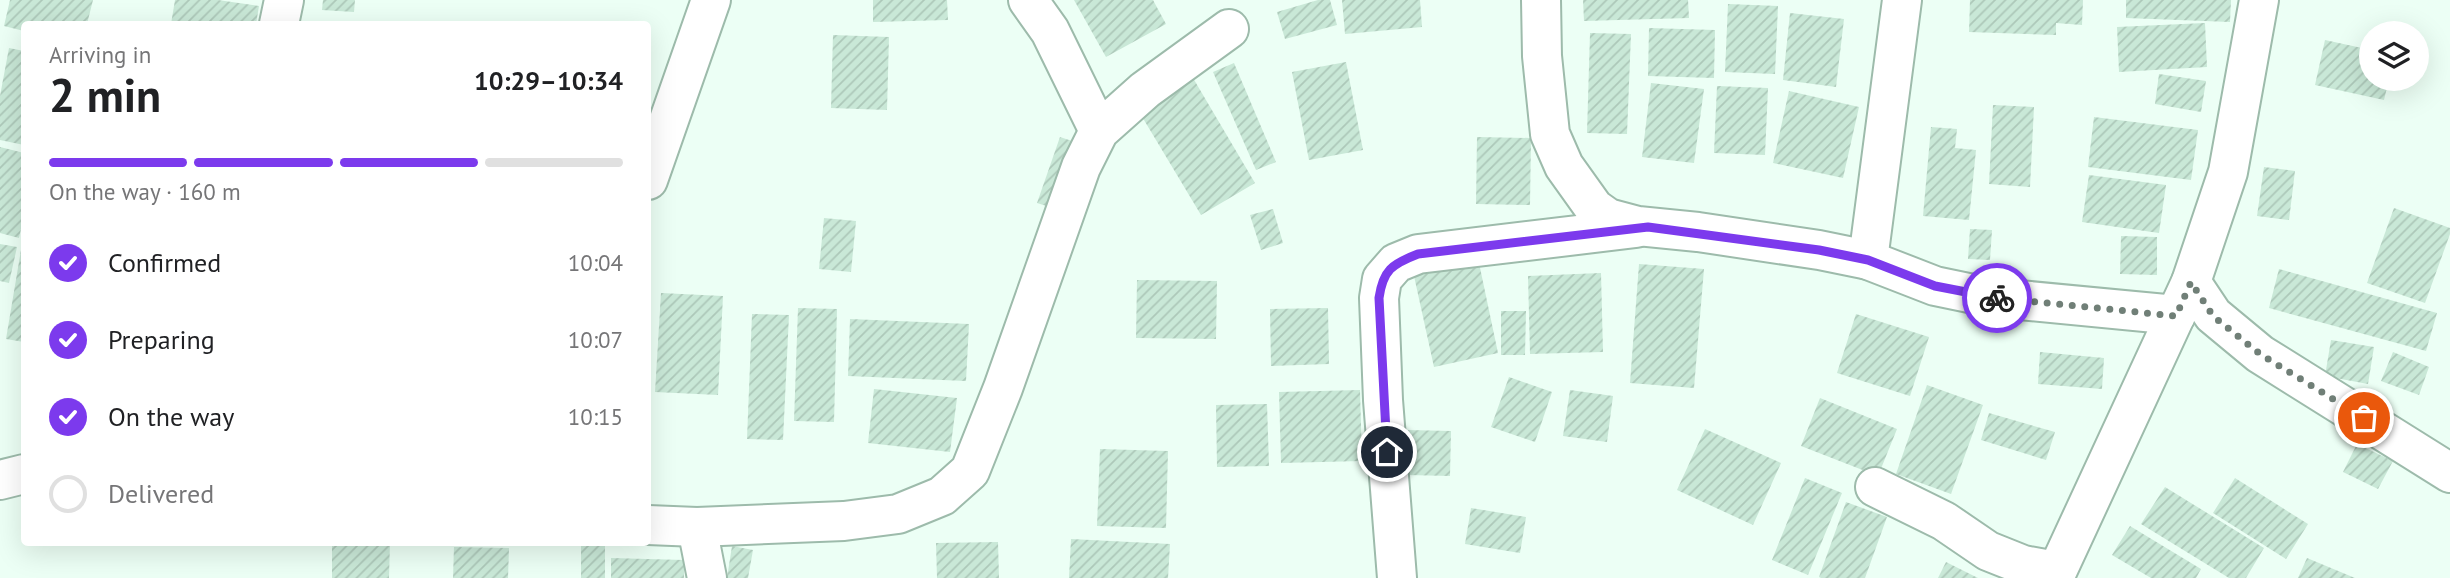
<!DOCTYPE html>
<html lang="en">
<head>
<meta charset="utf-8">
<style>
  body { margin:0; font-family:"PT Sans",sans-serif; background:#f2f2f2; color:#202124; height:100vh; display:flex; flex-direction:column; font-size:26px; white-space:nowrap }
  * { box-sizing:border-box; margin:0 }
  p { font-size:23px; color:#757577 }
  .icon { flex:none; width:38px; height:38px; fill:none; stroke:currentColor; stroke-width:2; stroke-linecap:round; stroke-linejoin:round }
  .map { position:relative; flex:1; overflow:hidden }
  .drawer { position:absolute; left:21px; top:21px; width:630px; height:525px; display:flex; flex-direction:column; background:#fff; border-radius:7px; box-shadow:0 7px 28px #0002 }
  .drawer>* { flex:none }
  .controls { position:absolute; left:2359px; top:21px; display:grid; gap:14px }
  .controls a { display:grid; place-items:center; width:70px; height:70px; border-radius:50%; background:#fff; box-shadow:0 7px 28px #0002; font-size:35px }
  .pin { position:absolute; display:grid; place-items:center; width:60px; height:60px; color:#fff; margin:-30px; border:4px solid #fff; border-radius:50%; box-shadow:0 2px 7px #0007 }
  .courier { position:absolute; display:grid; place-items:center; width:70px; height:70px; margin:-35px; border:5px solid #7c3aed; border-radius:50%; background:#fff; color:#222; box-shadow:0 2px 9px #0007 }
  .headline em { font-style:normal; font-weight:800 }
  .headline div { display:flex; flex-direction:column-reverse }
  .headline { display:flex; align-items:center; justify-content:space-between; height:119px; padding:0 28px }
  h1 { font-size:46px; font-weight:800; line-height:52px }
  .bar { display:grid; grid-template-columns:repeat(4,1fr); gap:10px 7px; align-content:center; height:84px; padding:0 28px }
  .bar i { height:9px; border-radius:5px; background:#e0e0e0 }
  .bar .current { background:#7c3aed }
  .bar p { grid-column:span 4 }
  ol { padding:0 28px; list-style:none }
  li { display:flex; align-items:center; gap:21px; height:77px }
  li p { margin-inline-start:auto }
  li .icon { padding:7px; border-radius:50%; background:#7c3aed; color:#fff; stroke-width:4 }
  li:last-child { color:#757577 }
  li i { width:38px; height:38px; border:4px solid #e0e0e0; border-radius:50% }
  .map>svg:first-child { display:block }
  .building { fill:url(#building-hatch) }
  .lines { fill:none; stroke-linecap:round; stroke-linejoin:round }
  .minor-casing { stroke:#9dbbab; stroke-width:42 }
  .minor { stroke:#fff; stroke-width:38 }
  .done { stroke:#707f77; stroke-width:7; stroke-dasharray:0 12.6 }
  .route { stroke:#7c3aed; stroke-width:9 }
</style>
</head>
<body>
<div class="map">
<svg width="2450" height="578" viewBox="0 0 2450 578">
  <defs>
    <pattern id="building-hatch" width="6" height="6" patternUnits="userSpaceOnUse" patternTransform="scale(1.75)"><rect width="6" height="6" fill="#c9e8d7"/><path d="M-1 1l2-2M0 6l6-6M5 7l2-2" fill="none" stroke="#adc8b9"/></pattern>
  </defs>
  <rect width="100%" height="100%" fill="#ecfff5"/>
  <!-- building -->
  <g class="building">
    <polygon points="10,0 93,0 87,24 24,24 24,31 4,26"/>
    <polygon points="175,0 218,0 259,6 256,24 171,24"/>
    <polygon points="323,0 355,0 354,12 322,10"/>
    <polygon points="873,0 947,0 948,20 873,22"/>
    <polygon points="1074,0 1153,0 1166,24 1106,57"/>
    <polygon points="1318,0 1330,0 1337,25 1285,39 1277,12"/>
    <polygon points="1342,0 1420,0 1422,27 1345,34"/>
    <polygon points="1583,0 1688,0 1689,18 1584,21"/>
    <polygon points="1970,0 2083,0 2082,25 2056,23 2056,35 1969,32"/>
    <polygon points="2126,0 2231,0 2230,22 2126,18"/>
    <polygon points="1728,4 1778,6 1775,74 1725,72"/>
    <polygon points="1790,13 1844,19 1836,87 1783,80"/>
    <polygon points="2205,23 2207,67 2119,72 2117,27"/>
    <polygon points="1649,28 1715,30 1714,78 1648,76"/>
    <polygon points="1590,33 1631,34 1627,134 1587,133"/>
    <polygon points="833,35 889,37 887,110 831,108"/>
    <polygon points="2325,40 2371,50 2371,79 2389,79 2384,100 2315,85"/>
    <polygon points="9,48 24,51 24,145 0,140 0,96"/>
    <polygon points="1346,62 1363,150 1309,160 1292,72"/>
    <polygon points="1234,63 1276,162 1256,170 1213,72"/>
    <polygon points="2159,74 2206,81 2201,112 2155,104"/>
    <polygon points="1193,78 1255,183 1201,215 1138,110"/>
    <polygon points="1651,83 1704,89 1694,163 1642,157"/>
    <polygon points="1717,86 1768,88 1765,155 1714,153"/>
    <polygon points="1789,91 1859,107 1843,178 1773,163"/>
    <polygon points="1993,105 2034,107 2030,187 1989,184"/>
    <polygon points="2094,117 2198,130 2191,180 2088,167"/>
    <polygon points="1931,127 1957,129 1955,148 1976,150 1969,220 1923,216"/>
    <polygon points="1060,137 1081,144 1059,210 1037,203"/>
    <polygon points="1477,137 1531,138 1530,205 1476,204"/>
    <polygon points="0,147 24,153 24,215 19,238 0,233"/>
    <polygon points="2264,167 2295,171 2289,220 2257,216"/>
    <polygon points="2089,175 2166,185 2159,233 2082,222"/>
    <polygon points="2394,208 2450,228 2450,234 2425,303 2367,283"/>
    <polygon points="1273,209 1283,243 1261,250 1250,215"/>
    <polygon points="824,218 856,221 851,272 819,269"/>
    <polygon points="1970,229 1992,230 1990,260 1968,259"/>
    <polygon points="2121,236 2157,237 2157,275 2120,274"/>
    <polygon points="0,244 17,247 9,283 0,281"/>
    <polygon points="21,250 24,250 24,342 6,339"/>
    <polygon points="1479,263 1498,353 1434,367 1414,276"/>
    <polygon points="1639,264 1704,269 1694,388 1630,383"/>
    <polygon points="2279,269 2437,313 2426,351 2269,308"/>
    <polygon points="1601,273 1603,352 1530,354 1528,276"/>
    <polygon points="1137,280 1217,281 1216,339 1136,338"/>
    <polygon points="661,293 723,296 718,395 655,392"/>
    <polygon points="798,308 837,309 834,422 794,421"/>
    <polygon points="1328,308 1329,364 1271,366 1270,309"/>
    <polygon points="1501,311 1526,311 1525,355 1501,355"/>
    <polygon points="752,314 789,315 783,440 747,439"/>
    <polygon points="1856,314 1929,337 1910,396 1837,373"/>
    <polygon points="850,319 969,324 966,381 848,376"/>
    <polygon points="2331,340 2374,347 2368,384 2325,376"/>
    <polygon points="2040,352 2104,358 2102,389 2038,384"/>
    <polygon points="2393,352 2429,367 2419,395 2381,381"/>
    <polygon points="1509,377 1552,392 1535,442 1491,427"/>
    <polygon points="1927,385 1983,405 1951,494 1896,474"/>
    <polygon points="874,389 957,398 950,452 868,443"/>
    <polygon points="1360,390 1362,461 1281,463 1279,392"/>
    <polygon points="1570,390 1613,396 1607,442 1563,436"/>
    <polygon points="1820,398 1897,429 1878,476 1801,446"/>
    <polygon points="1267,404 1269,466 1217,467 1216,405"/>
    <polygon points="1989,413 2055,432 2046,460 1981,440"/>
    <polygon points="1705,429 1781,463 1753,525 1677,490"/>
    <polygon points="1408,430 1451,431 1450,476 1407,475"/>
    <polygon points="2357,444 2393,461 2378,489 2343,472"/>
    <polygon points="1100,449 1168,451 1166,528 1097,526"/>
    <polygon points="1805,478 1842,493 1808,575 1772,560"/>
    <polygon points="2235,478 2308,524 2286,559 2213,513"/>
    <polygon points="2165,487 2264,548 2246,578 2229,578 2141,524"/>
    <polygon points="1846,502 1887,517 1865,578 1821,578 1819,577"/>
    <polygon points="1471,508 1526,517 1520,553 1465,544"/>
    <polygon points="2130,526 2201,569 2196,578 2151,578 2112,555"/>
    <polygon points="1071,539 1170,544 1168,578 1069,578"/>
    <polygon points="332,542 390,542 389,578 332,578"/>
    <polygon points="998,542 999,578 937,578 936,543"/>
    <rect x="581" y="546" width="24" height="32"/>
    <polygon points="732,546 753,550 748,578 727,578"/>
    <polygon points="454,547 509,548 508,578 453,578"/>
    <polygon points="611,558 684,560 684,578 611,578"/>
    <polygon points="2307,558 2355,578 2298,578"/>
    <polygon points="1946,562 1978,578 1938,578"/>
  </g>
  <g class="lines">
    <defs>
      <g id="minor">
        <polyline points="1028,0 1050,31 1099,131"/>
        <polyline points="1541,0 1542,56 1550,134 1564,166 1594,208 1608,218 1638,226 1698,232 1819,250 1868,260 1935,286 1988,297 2176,315"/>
        <polyline points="279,24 284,0"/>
        <polyline points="648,180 711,0"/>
        <polyline points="1868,260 1902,0"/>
        <polyline points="2191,282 2213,315 2260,354 2450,473"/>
        <polyline points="0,480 24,474"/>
        <polyline points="1875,487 1944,521 1988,551 2023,565 2056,571"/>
        <polyline points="648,525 697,527 844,521 898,514 942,496 970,471 1003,388 1081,167 1099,131 1145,90 1229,29"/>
        <polyline points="697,527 707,578"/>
        <polyline points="1397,578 1383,400 1379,298 1382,279 1396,263 1418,254 1636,228"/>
        <polyline points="2054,578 2191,282 2228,172 2259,0"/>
      </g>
    </defs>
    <!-- minor casing -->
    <use href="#minor" class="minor-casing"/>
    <!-- minor -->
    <use href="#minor" class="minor"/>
  </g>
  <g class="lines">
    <!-- done -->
    <polyline class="done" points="1997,298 2176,316 2191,282 2213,316 2260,354 2364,418"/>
    <!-- route -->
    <path class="route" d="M1387,452L1379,298C1383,270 1392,264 1418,254L1648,227L1819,250L1868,260L1935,286L1997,298"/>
  </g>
</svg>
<div class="controls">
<a><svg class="icon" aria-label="layers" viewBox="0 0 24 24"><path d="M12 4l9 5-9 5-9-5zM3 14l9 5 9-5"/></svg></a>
</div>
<div class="pin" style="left:2364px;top:418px;background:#ea580c"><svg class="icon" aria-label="bag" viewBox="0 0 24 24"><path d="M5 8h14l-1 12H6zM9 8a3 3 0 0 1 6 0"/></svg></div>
<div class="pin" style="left:1387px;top:452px;background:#1f2937"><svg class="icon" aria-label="home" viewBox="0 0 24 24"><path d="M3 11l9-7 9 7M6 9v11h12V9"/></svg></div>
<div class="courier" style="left:1997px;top:298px"><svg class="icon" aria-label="bike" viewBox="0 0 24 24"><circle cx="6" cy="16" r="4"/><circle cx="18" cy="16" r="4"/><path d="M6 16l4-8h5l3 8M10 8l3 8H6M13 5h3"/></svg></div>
<section class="drawer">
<div class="headline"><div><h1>2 min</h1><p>Arriving in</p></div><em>10:29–10:34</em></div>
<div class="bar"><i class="current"></i><i class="current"></i><i class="current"></i><i></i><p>On the way · 160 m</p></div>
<ol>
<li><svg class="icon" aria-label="check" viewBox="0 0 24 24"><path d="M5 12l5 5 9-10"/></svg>Confirmed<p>10:04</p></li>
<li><svg class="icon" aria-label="check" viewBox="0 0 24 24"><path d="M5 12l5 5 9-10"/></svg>Preparing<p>10:07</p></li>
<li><svg class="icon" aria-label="check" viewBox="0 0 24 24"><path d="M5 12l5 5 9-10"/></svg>On the way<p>10:15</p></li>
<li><i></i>Delivered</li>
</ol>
</section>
</div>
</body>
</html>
